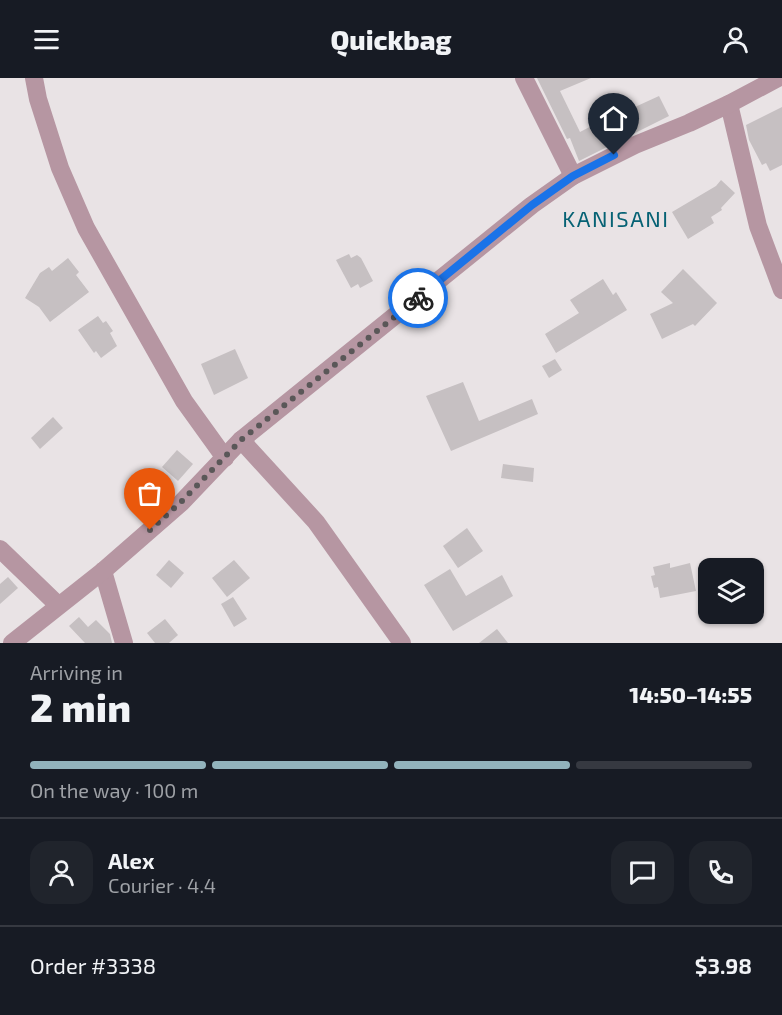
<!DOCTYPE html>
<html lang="en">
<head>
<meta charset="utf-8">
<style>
  body { margin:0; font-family:"Exo 2",sans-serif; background:#20242c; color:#f1f3f6; height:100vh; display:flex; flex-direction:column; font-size:22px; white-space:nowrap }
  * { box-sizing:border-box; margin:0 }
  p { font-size:20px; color:#9ea1a6 }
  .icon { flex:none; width:33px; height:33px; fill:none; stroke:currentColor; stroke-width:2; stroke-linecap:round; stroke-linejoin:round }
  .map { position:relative; height:565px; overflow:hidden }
  .side { display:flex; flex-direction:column; background:#171b24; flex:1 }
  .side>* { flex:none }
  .tools { position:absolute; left:698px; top:480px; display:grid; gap:12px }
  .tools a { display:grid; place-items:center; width:66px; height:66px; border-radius:12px; background:#171b24; box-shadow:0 2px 4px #0004; font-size:30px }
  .pin { position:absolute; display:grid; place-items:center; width:51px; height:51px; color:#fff; margin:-62px -26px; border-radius:50% 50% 50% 0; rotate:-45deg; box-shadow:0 0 6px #0007 }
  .pin .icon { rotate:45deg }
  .courier { position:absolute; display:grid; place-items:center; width:60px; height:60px; margin:-30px; border:4px solid #1a73e8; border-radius:50%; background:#fff; color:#222; box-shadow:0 2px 8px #0007 }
  .head em { font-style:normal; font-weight:800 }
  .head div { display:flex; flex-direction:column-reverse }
  .head { display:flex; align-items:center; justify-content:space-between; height:102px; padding:0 30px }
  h1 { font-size:39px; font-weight:800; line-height:45px }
  .bar { display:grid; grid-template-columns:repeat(4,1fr); gap:9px 6px; align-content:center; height:72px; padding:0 30px }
  .bar i { height:8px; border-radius:4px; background:#363941 }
  .bar .current { background:#92b3bc }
  .bar p { grid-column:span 4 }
  .line { display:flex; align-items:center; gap:15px; padding:0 30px; border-top:2px solid #363941 }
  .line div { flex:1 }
  .round { display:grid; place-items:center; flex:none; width:63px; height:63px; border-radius:18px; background:#20242c }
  header { display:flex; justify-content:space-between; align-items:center; height:78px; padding:0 30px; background:#171b24; font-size:27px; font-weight:800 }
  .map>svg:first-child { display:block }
  .building { fill:#c6c0c2 }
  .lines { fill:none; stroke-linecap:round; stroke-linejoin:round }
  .minor { stroke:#b696a2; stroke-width:18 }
  .done { stroke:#5a5758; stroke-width:6; stroke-dasharray:0 10.8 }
  .route { stroke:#1a73e8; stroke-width:8 }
  .labels { text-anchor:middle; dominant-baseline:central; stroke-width:5; stroke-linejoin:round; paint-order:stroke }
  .quarter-label { font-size:22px; letter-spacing:1.5px; fill:#066274; stroke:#e9e3e5 }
</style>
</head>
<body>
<header><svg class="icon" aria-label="menu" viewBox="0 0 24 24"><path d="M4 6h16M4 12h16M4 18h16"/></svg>Quickbag<svg class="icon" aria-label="person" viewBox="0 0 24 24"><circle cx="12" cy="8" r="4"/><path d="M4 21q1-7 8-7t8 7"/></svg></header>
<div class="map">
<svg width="782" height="565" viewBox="0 0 782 565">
  <rect width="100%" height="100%" fill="#e9e3e5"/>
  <!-- building -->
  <g class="building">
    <polygon points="537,0 591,0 560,13 580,54 603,42 598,33 619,23 624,34 659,18 669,38 579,83 570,60 567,61"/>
    <polygon points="782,29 782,87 770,93 766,85 762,87 749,62 746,47"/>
    <polygon points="721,102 735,115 721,130 722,132 711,139 714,145 688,161 672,134 716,108"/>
    <polygon points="349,176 351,180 357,177 361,180 373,203 360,210 358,206 351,210 336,182"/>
    <polygon points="68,180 79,194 76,197 89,214 50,244 39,229 25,220 40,195 49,189 52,193"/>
    <polygon points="683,191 717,225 695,248 693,246 662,261 650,236 673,225 661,214"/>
    <polygon points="603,201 613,217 616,214 627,232 556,275 545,256 579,235 570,222"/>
    <polygon points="98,238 103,245 106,243 113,253 110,255 117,268 101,280 96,273 94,275 78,252"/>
    <polygon points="235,271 248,300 214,317 201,286"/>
    <polygon points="555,281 562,292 549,300 542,288"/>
    <polygon points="463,304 479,343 532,321 538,336 451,373 426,318"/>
    <polygon points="53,339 63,350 40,371 31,360"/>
    <polygon points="177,372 193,386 178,403 162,389"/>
    <polygon points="503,386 534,390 533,404 501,400"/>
    <polygon points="467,450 483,473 458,490 443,468"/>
    <polygon points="169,482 184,495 171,510 156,497"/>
    <polygon points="234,482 250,500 227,519 212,500"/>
    <polygon points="670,485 670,490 690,485 696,513 660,520 658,509 654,510 651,498 655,497 653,489"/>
    <polygon points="450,491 466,518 502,497 513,518 453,553 424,507"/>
    <polygon points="8,499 18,510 0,526 0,506"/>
    <polygon points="233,519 247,541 234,549 221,526"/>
    <polygon points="79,539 88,549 96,542 110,556 112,565 85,565 69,548"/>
    <polygon points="165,541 178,557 169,565 155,565 147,555"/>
    <polygon points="497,551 508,565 479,565"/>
  </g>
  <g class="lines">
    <!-- minor -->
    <g class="minor">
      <polyline points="34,0 38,21 60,90 86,150 184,323 225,380"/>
      <polyline points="524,0 573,98"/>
      <polyline points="729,26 758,148 782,212"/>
      <polyline points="241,362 316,444 402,565"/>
      <polyline points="0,471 58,527"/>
      <polyline points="103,493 124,565"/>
      <polyline points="12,565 103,493 181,425 241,362 532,127 573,98 635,67 689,45 729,26 778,0"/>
    </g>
  </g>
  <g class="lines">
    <!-- done -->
    <polyline class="done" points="150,452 181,424 241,362 418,220"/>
    <!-- route -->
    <polyline class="route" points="418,220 532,127 573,98 614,77"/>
  </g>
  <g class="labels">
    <!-- quarter labels -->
    <g class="quarter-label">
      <text x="616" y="140">KANISANI</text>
    </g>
  </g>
</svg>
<div class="tools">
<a><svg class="icon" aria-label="layers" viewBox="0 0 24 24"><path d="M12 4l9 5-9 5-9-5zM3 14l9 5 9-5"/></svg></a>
</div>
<div class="pin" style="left:150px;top:452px;background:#ea580c"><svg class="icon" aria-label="bag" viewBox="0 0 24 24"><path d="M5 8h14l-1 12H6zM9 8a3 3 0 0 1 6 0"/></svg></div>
<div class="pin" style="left:614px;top:77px;background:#1f2937"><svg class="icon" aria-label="home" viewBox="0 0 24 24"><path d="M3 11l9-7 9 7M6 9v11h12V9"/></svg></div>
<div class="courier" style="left:418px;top:220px"><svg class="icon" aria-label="bike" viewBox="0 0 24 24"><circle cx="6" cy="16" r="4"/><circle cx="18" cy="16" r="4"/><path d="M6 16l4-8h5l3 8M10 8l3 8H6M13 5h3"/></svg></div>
</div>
<section class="side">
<div class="head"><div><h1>2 min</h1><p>Arriving in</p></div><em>14:50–14:55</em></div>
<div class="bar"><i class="current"></i><i class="current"></i><i class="current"></i><i></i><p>On the way · 100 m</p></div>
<div class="line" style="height:108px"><a class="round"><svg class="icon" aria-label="person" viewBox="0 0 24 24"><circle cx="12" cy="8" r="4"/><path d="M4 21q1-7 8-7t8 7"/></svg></a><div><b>Alex</b><p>Courier · 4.4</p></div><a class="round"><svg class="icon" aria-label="chat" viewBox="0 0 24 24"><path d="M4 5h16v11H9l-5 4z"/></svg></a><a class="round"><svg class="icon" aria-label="phone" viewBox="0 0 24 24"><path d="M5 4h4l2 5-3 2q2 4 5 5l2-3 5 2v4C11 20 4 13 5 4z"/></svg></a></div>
<div class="line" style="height:78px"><div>Order #3338</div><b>$3.98</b></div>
</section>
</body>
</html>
